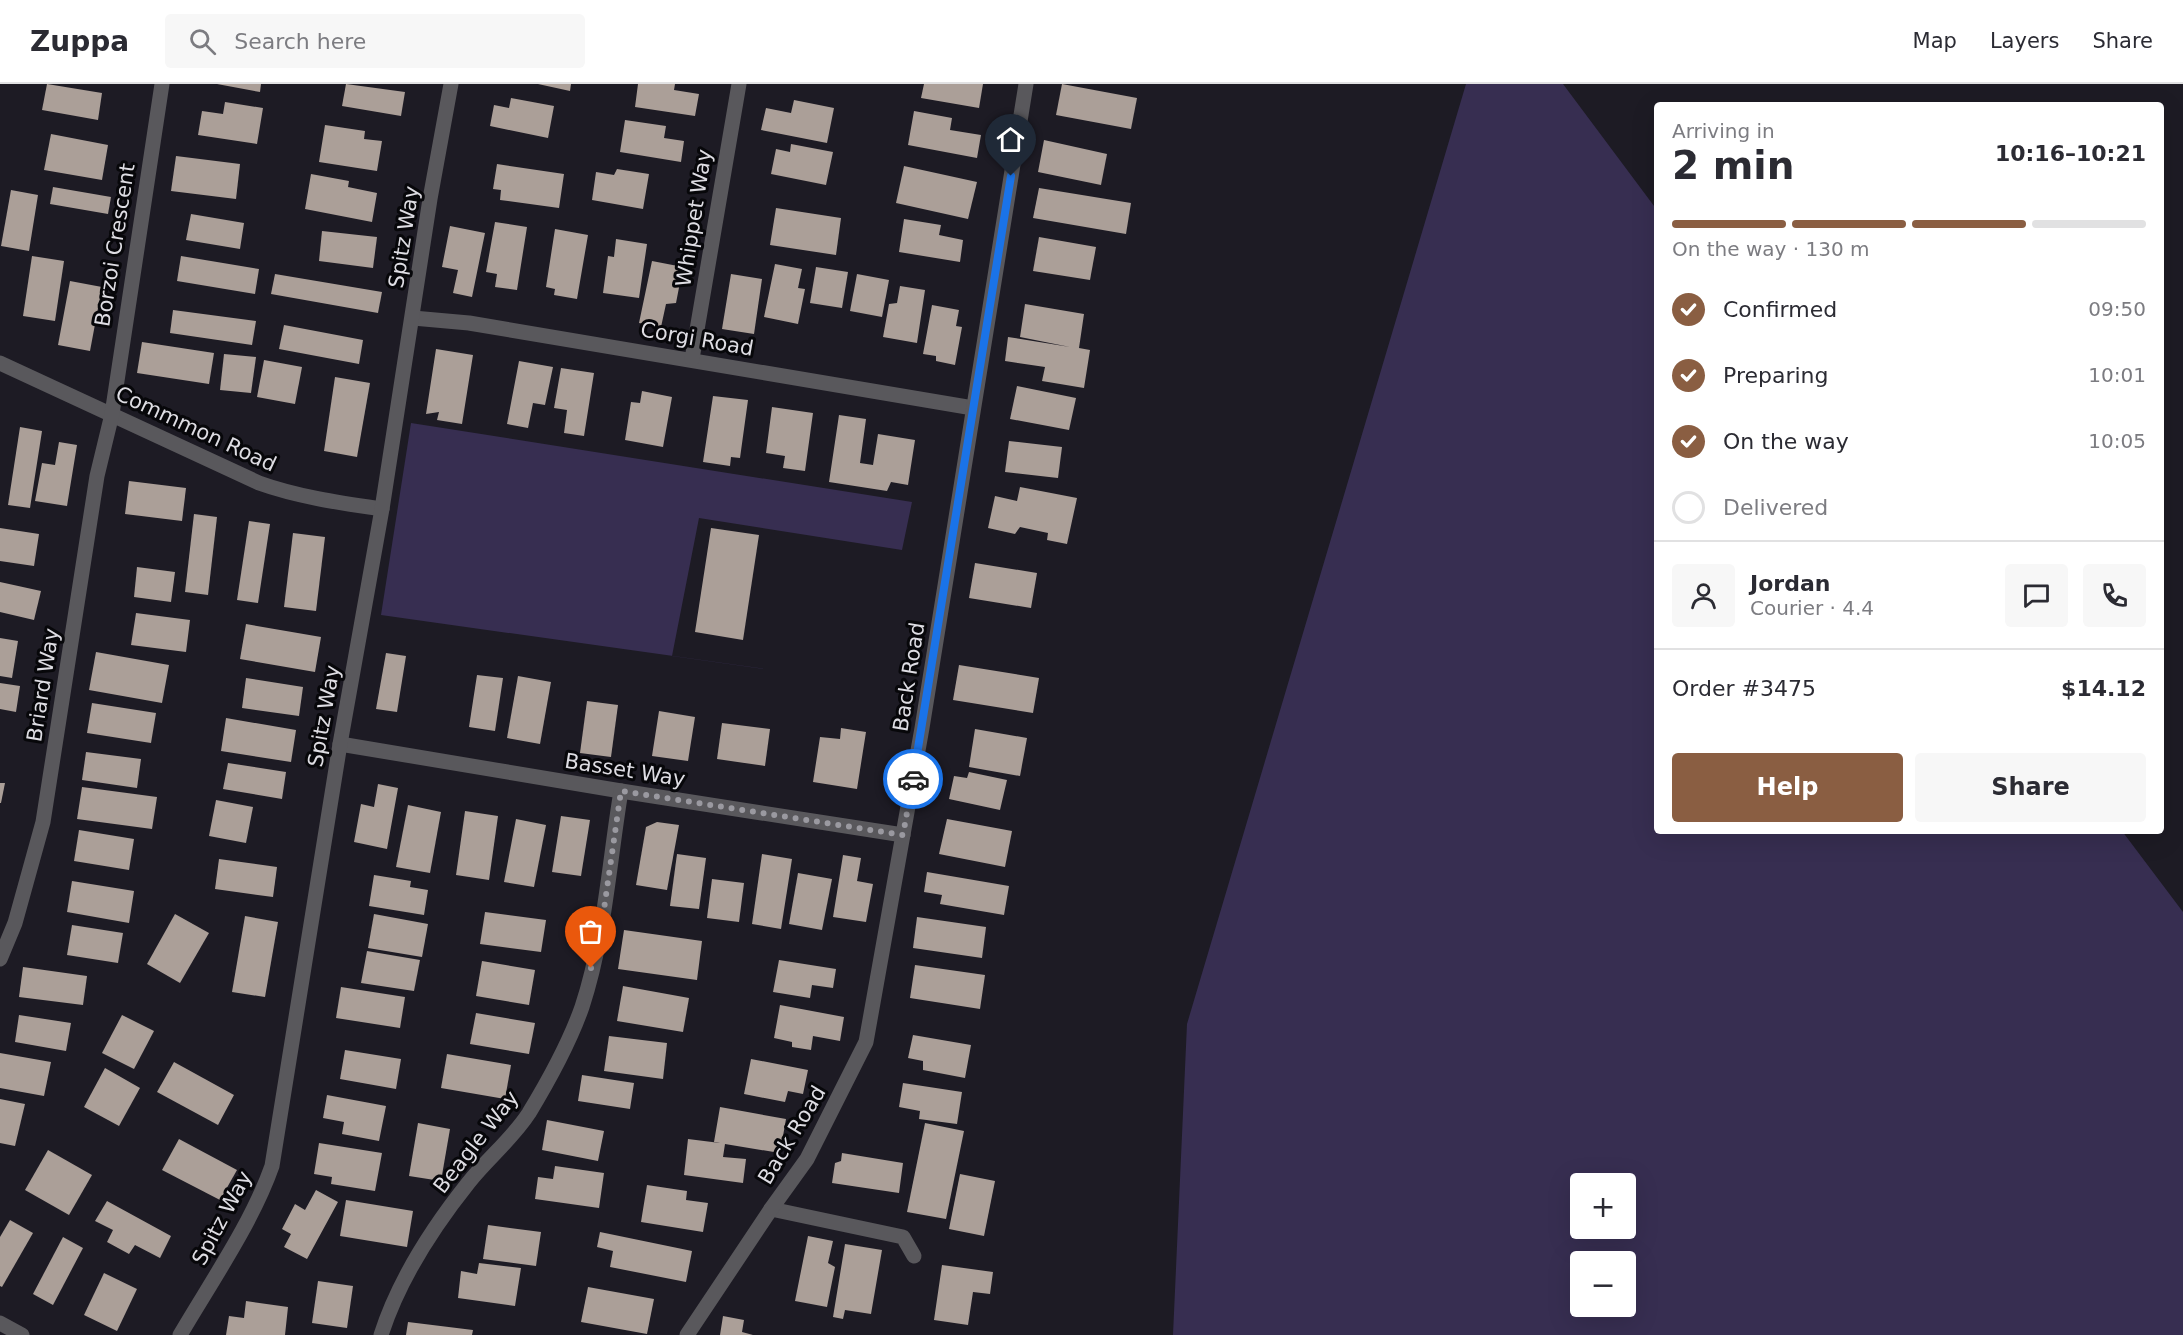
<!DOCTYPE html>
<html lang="en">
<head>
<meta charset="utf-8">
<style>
  body { margin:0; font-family:"DejaVu Sans",sans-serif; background:#f7f7f7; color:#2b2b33; height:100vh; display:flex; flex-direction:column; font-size:22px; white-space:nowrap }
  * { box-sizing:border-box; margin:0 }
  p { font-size:20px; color:#7c7c81 }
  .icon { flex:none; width:33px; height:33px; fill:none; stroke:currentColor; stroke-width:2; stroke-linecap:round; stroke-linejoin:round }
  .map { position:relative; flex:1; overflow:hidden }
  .details { position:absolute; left:1654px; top:18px; width:510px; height:732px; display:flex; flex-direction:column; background:#fff; border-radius:6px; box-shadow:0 6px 24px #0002 }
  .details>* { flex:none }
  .buttons { position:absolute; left:1570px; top:1089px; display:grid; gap:12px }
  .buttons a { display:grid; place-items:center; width:66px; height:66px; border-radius:6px; background:#fff; box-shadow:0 6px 24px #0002; font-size:30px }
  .pin { position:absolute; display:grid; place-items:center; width:51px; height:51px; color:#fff; margin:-62px -26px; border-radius:50% 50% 50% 0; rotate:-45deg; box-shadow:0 0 6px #0007 }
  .pin .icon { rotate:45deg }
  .courier { position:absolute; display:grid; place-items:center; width:60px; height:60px; margin:-30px; border:4px solid #1a73e8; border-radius:50%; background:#fff; color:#222; box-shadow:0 2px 8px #0007 }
  .headline em { font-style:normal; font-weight:600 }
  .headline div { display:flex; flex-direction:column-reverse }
  .headline { display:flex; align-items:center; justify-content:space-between; height:102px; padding:0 18px }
  h1 { font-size:39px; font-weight:600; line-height:45px }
  .bar { display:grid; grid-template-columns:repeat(4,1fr); gap:9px 6px; align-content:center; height:72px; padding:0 18px }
  .bar i { height:8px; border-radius:4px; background:#e1e1e2 }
  .bar .current { background:#8a5e42 }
  .bar p { grid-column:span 4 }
  .line { display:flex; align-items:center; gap:15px; padding:0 18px; border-top:2px solid #e1e1e2 }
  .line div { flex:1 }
  .round { display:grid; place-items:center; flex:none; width:63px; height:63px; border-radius:6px; background:#f7f7f7 }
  ol { padding:0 18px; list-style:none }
  li { display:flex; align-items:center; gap:18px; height:66px }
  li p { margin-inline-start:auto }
  li .icon { padding:6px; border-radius:50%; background:#8a5e42; color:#fff; stroke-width:4 }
  li:last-child { color:#7c7c81 }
  li i { width:33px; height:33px; border:3px solid #e1e1e2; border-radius:50% }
  .primary-button { display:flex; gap:12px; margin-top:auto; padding:12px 18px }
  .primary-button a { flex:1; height:69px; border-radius:6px; background:#8a5e42; color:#fff; font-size:24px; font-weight:600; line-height:69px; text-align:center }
  .primary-button a+a { background:#f7f7f7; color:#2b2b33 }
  header { display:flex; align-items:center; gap:36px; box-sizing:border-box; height:84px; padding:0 30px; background:#fff; border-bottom:2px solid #e1e1e2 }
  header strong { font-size:28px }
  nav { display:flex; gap:33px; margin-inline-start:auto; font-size:21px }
  .search { width:420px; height:54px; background:#f7f7f7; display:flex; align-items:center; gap:15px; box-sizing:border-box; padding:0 21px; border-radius:6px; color:#7c7c81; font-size:22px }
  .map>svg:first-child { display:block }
  .green { fill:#372e51; fill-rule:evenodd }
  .building { fill:#ab9f98 }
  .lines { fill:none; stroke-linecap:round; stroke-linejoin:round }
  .minor { stroke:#59585c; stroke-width:15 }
  .done { stroke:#9a99a0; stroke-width:6; stroke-dasharray:0 10.8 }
  .route { stroke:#1a73e8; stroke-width:8 }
  .labels { text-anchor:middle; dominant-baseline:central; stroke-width:6; stroke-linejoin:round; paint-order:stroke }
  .street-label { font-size:21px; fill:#dedde3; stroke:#07070a }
</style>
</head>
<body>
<header>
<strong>Zuppa</strong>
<div class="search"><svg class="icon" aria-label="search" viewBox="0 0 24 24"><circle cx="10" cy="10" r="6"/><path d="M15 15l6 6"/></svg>Search here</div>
<nav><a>Map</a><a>Layers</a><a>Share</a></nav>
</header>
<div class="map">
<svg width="2183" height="1251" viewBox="0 0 2183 1251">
  <rect width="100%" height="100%" fill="#1d1b24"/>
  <!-- green -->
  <g class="green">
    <path d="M1466,0H1563L1657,126L1658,747H2122L2183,828V1251H1173L1187,940ZM1581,1100H1626V1144H1581ZM1581,1178H1626V1222H1581Z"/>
    <polygon points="411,339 912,418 902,466 699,434 672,572 879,601 381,531"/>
  </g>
  <!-- building -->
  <g class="building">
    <polygon points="47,0 102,9 98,36 42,26"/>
    <polygon points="217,0 261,0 260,8"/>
    <polygon points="346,0 405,8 401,32 342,22"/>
    <polygon points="538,0 571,0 570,7"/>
    <polygon points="638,0 675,0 674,6 699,10 695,32 635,23"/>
    <polygon points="924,0 983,0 979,24 921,14"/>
    <polygon points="1062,0 1137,14 1131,45 1056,31"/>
    <polygon points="511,14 554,22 548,54 490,42 494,21 509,24"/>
    <polygon points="794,16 834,24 827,59 761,46 766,24 791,29"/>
    <polygon points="225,18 263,24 257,60 198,51 202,27 223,30"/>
    <polygon points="914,27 952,34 950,46 981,51 977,74 908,61"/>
    <polygon points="625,36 666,42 664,54 684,57 681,78 620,68"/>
    <polygon points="325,41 365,47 364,55 382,57 377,87 319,78"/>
    <polygon points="51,50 108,61 102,96 44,86"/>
    <polygon points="1044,56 1107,70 1101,101 1038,88"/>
    <polygon points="791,60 833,68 826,101 771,90 776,65 790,68"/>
    <polygon points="176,72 240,80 236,115 171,107"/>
    <polygon points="497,80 564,90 559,124 500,116 501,106 493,105"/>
    <polygon points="904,82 977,98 968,135 896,119"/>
    <polygon points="617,85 649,90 643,125 592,116 596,88 614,91"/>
    <polygon points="311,90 349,97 348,103 377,109 372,138 305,125"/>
    <polygon points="53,103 111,113 108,130 50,120"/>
    <polygon points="1039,104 1131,119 1126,150 1033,134"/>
    <polygon points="11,106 38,111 29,167 1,162"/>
    <polygon points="776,124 841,134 836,171 770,161"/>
    <polygon points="191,130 244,139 240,165 186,156"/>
    <polygon points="904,135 941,141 939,151 963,156 960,178 899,168"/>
    <polygon points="495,138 527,143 517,206 495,203 497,190 486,188"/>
    <polygon points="450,142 485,149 472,213 453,209 458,186 442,183"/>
    <polygon points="555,145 588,151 577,215 554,211 555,205 546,203"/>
    <polygon points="322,147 377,153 373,184 319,177"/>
    <polygon points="1039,153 1096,163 1090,196 1033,187"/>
    <polygon points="616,155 647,160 639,214 603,209 608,172 614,173"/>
    <polygon points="32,172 64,177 55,237 23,232"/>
    <polygon points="181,172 259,185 255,210 177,197"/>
    <polygon points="652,177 683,183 676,219 666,220 661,243 639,239"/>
    <polygon points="775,180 802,185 798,204 805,205 798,240 764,233"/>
    <polygon points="816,183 848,188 842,224 810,219"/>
    <polygon points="275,190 382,208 378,229 271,210"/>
    <polygon points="731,190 762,195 754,250 722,245"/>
    <polygon points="857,190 889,196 882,233 850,227"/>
    <polygon points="70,197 102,203 90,267 58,261"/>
    <polygon points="900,202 925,206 917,259 883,253 889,220 897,219"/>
    <polygon points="1025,220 1084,230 1079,264 1090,266 1084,304 1042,297 1045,283 1005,277 1008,253 1070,263 1020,253"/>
    <polygon points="932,221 959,226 956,242 962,243 955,281 936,277 936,272 923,270"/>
    <polygon points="173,226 256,237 252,261 170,249"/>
    <polygon points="284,241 363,256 359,280 279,265"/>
    <polygon points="142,258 214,269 209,300 137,289"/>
    <polygon points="436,265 473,271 462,340 437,336 439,328 426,330"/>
    <polygon points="224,270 256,273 251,309 220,306"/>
    <polygon points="264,276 302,283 295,320 257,313"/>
    <polygon points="519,277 553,283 545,321 533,319 528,344 507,340"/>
    <polygon points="561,284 594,289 584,352 564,349 567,326 554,324"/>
    <polygon points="335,293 370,299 357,373 324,367"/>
    <polygon points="1017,302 1076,314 1069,346 1010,335"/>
    <polygon points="642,307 672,313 663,363 625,356 631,318 640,319"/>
    <polygon points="713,312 748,316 740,374 731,373 730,382 703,378"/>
    <polygon points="772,323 813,329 805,387 783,384 785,372 766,369"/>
    <polygon points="839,331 866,335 860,379 873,381 878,350 915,356 908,401 891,398 887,407 829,398"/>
    <polygon points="20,343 42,347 30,424 8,421"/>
    <polygon points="1009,357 1062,363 1058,394 1005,388"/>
    <polygon points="59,358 77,361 67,422 35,417 42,379 55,381"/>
    <polygon points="129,397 186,404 182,437 125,430"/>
    <polygon points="1020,403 1077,414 1067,460 1047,456 1048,449 1020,443 1015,450 988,444 995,412 1017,417"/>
    <polygon points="194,430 217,433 208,511 185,508"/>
    <polygon points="249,437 270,440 258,519 237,516"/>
    <polygon points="0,444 39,450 34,482 0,477"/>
    <polygon points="711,444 759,451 743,556 695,548"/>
    <polygon points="293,449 325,453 316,527 284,523"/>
    <polygon points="975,479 1037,489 1031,524 969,514"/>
    <polygon points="137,483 175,488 171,518 134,513"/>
    <polygon points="0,498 41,507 34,536 0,528"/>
    <polygon points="136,529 190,536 186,568 131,561"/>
    <polygon points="246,540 321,553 315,588 240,575"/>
    <polygon points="0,554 18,557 12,594 0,592"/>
    <polygon points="96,568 169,581 162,619 89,606"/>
    <polygon points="386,569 406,572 397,628 376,625"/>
    <polygon points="959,581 1039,594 1033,629 953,616"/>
    <polygon points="477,591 503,594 495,647 469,643"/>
    <polygon points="518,592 551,598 540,660 507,654"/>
    <polygon points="246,594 303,603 299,632 242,624"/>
    <polygon points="0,599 20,602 16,628 0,625"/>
    <polygon points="587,617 618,621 611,673 580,669"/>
    <polygon points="92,619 156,629 151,659 87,649"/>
    <polygon points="659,627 695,633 688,677 652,672"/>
    <polygon points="226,634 296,646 291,678 221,667"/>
    <polygon points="722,639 770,645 765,682 717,675"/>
    <polygon points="841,644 866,648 857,705 813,698 820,653 840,655"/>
    <polygon points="975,645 1027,654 1020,692 969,683"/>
    <polygon points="86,668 141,675 137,704 82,696"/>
    <polygon points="228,679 286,688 282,715 223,705"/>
    <polygon points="969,688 1007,696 1000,726 949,715 954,692 967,694"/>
    <polygon points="0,699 5,699 1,719 0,719"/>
    <polygon points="378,700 398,704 387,765 354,758 361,720 374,723"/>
    <polygon points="82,703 157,713 152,745 77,735"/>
    <polygon points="216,716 253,723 246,759 209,752"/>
    <polygon points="408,721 441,728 430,789 396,783"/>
    <polygon points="465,727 498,732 489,796 456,791"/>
    <polygon points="561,732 590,736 581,792 552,788"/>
    <polygon points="516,735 546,741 534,803 504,798"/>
    <polygon points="947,735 1012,747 1005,783 939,770"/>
    <polygon points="657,738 679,741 667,806 636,801 646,743"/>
    <polygon points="79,746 134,755 129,786 74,777"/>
    <polygon points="677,770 706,774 699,825 670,822"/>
    <polygon points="762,770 792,775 781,845 752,840"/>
    <polygon points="843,771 861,774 857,797 873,800 866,838 833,833"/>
    <polygon points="219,775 277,783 273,813 215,805"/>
    <polygon points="927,788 1009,802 1004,831 940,820 942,811 924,808"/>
    <polygon points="798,789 832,795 822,846 789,840"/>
    <polygon points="374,791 411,797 410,803 428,806 424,831 369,822"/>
    <polygon points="712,795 744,799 739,838 707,834"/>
    <polygon points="72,797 134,807 129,839 67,828"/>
    <polygon points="485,828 546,836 541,868 480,860"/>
    <polygon points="175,830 209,849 180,899 147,880"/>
    <polygon points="374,830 428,840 422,873 368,864"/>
    <polygon points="245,832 278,838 265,913 232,908"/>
    <polygon points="917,833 986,843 982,874 913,864"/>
    <polygon points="72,841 123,849 118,879 67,871"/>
    <polygon points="624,846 702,857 697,896 618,885"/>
    <polygon points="367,867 420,876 414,907 361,899"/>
    <polygon points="779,876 836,885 833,904 812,901 810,914 773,908"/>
    <polygon points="482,877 535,886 529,921 476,912"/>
    <polygon points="915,881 985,891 980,925 910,914"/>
    <polygon points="23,883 87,892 83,921 19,913"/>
    <polygon points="623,902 689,914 683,948 617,937"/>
    <polygon points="341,903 405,913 400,944 336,934"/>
    <polygon points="780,921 844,933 840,957 813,952 811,966 792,963 792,958 774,954"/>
    <polygon points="476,929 535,939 529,970 470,960"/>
    <polygon points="19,931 71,939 66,967 15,958"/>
    <polygon points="122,931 154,947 134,985 102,969"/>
    <polygon points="913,951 971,961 965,994 923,986 923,977 908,974"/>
    <polygon points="609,952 667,959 663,995 604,987"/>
    <polygon points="345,966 401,975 396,1005 340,995"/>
    <polygon points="0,969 51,978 44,1012 0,1004"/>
    <polygon points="447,970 511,981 505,1015 441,1004"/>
    <polygon points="751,975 808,986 803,1010 788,1007 785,1018 744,1010"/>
    <polygon points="174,978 234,1011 218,1041 157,1008"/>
    <polygon points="105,984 140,1004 119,1042 84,1023"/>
    <polygon points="582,991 634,999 630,1025 578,1017"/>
    <polygon points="903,999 962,1008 957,1040 919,1035 920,1027 899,1023"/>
    <polygon points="327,1011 386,1022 379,1057 342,1050 344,1038 323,1034"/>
    <polygon points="0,1015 25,1020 15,1062 0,1059"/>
    <polygon points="720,1023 786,1035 780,1069 725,1060 723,1073 746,1075 743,1099 684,1091 688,1055 720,1059 714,1058"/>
    <polygon points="547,1036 604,1047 598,1077 542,1066"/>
    <polygon points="418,1039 450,1045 441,1097 409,1092"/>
    <polygon points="925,1039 964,1047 946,1135 907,1128"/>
    <polygon points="179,1055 237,1086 220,1116 162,1086"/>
    <polygon points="319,1059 382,1069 375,1107 331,1100 332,1093 314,1090"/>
    <polygon points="48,1066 92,1091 69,1131 25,1106"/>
    <polygon points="842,1069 903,1079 899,1109 832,1099 835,1079 841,1077"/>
    <polygon points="555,1082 604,1089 599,1124 535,1115 538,1093 553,1095"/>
    <polygon points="960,1090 995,1097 984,1152 949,1145"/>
    <polygon points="647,1101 687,1107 686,1116 708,1119 703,1148 641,1138"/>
    <polygon points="316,1106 338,1118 307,1175 284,1163 291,1150 282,1145 295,1120 305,1126"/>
    <polygon points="346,1116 413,1127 407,1163 340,1152"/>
    <polygon points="107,1117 171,1152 160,1174 135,1161 129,1170 107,1158 113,1146 95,1137"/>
    <polygon points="10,1136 33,1149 2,1203 0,1202 0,1153"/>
    <polygon points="488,1141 541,1148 536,1182 483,1175"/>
    <polygon points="600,1148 692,1167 686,1198 610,1183 613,1167 597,1163"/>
    <polygon points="808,1152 833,1157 828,1179 835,1183 827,1223 795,1217"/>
    <polygon points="63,1153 83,1164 53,1221 33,1210"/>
    <polygon points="845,1160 882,1166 871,1230 845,1226 843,1235 833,1233"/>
    <polygon points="479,1179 521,1184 515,1222 458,1214 461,1187 477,1190"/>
    <polygon points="942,1181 993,1188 990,1210 973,1208 968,1241 934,1236"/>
    <polygon points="104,1189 137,1205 117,1247 84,1231"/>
    <polygon points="318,1197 353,1202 347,1244 312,1239"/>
    <polygon points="588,1203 654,1215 647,1250 581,1238"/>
    <polygon points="246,1217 288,1223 285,1251 226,1251 229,1232 244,1234"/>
    <polygon points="723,1232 744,1236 742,1248 753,1251 720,1251"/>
    <polygon points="408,1238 473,1246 472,1251 406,1251"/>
  </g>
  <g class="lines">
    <!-- minor -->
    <g class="minor">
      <polyline points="413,234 469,239 973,324"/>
      <polyline points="692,275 739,0"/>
      <path d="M0,279L259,399C298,413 341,419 382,425"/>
      <polyline points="340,660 621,707 903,751"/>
      <polyline points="0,875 15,839 43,738 97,392 112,330 162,0"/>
      <polyline points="771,1125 903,1153 914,1172"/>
      <polyline points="0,1239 22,1251"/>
      <path d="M180,1251C211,1198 252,1139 272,1082L340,660L382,425L430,115L451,0"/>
      <path d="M381,1251C399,1195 433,1143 469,1098C488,1074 513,1054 529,1029C549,996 569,960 582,923C605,853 609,779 621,707"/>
      <polyline points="687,1251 771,1125 807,1075 866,958 922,644 1026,0"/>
    </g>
  </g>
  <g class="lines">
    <!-- done -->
    <polyline class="done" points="591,884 601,846 621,707 903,751 913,695"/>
    <!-- route -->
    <polyline class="route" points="913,695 1011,92"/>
  </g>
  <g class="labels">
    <!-- street labels -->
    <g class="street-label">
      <text transform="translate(694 134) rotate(-81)">Whippet Way</text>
      <text transform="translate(404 153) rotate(-81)">Spitz Way</text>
      <text transform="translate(115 161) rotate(-81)">Borzoi Crescent</text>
      <text transform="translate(697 255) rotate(10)">Corgi Road</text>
      <text transform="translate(196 345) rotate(25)">Commmon Road</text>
      <text transform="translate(909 593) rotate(-81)">Back Road</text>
      <text transform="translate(43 601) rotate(-81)">Briard Way</text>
      <text transform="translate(324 632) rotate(-80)">Spitz Way</text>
      <text transform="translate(625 686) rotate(9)">Basset Way</text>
      <text transform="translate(792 1051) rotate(-59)">Back Road</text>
      <text transform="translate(476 1058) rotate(-52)">Beagle Way</text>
      <text transform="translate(222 1134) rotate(-62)">Spitz Way</text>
    </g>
  </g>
</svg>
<div class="buttons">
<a>+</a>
<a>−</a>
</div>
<div class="pin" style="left:591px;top:884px;background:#ea580c"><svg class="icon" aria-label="bag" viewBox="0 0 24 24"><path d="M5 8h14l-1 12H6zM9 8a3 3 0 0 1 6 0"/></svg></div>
<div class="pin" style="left:1011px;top:92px;background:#1f2937"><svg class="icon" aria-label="home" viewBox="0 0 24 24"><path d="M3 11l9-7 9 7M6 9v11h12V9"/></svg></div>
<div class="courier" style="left:913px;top:695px"><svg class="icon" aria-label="car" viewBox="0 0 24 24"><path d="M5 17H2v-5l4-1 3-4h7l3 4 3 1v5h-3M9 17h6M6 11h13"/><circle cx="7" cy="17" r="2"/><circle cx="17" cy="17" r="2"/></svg></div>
<section class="details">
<div class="headline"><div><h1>2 min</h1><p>Arriving in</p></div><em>10:16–10:21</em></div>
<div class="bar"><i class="current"></i><i class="current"></i><i class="current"></i><i></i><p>On the way · 130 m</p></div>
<ol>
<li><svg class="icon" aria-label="check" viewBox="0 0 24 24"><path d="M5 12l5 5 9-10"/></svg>Confirmed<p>09:50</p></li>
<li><svg class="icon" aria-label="check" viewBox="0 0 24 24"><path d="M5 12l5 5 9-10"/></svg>Preparing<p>10:01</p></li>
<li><svg class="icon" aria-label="check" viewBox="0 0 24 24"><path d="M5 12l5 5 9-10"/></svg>On the way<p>10:05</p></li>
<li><i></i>Delivered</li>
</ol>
<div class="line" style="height:108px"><a class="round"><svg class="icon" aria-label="person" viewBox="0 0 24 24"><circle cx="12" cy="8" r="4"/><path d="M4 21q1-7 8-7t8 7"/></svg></a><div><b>Jordan</b><p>Courier · 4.4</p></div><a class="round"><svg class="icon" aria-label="chat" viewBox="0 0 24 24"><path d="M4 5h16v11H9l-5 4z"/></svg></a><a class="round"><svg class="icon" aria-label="phone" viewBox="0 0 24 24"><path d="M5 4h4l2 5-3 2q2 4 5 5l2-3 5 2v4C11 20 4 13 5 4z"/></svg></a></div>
<div class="line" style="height:78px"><div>Order #3475</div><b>$14.12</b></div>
<div class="primary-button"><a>Help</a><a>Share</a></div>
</section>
</div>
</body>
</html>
